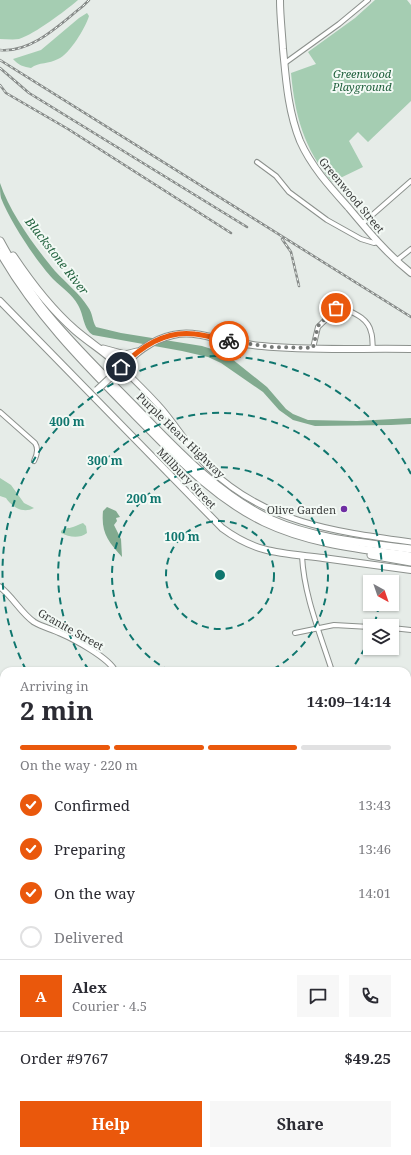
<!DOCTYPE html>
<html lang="en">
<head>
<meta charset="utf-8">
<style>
  body { margin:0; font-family:"Noto Serif",serif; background:#f7f7f7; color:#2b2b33; height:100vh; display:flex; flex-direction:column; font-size:15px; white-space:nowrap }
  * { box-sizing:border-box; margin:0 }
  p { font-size:13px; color:#7c7c81 }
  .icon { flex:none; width:22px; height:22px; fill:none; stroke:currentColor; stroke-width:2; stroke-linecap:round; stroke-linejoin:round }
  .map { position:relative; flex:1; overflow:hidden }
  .details { position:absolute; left:0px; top:667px; width:411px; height:488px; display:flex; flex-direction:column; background:#fff; border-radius:12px 12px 0 0; box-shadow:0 1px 3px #0004 }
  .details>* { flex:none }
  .needle { width:26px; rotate:140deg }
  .fabs { position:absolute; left:363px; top:575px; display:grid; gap:8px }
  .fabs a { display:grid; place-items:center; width:36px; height:36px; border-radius:0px; background:#fff; box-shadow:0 1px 3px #0004; font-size:20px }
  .pin { position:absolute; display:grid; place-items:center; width:34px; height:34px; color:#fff; margin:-17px; border:2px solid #fff; border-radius:50%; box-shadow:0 1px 4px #0007 }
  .courier { position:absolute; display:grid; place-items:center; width:40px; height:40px; margin:-20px; border:3px solid #ea580c; border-radius:50%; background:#fff; color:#222; box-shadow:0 1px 5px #0007 }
  .head em { font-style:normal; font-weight:700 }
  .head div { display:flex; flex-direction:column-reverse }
  .head { display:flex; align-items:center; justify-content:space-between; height:68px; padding:0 20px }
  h1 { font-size:26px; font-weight:700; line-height:30px }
  .bar { display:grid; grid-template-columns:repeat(4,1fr); gap:6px 4px; align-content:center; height:48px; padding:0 20px }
  .bar i { height:5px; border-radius:3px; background:#e1e1e2 }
  .bar .selected { background:#ea580c }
  .bar p { grid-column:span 4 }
  .line { display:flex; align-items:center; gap:10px; padding:0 20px; border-top:1px solid #e1e1e2 }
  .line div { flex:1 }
  .round { display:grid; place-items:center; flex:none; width:42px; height:42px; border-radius:0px; background:#f7f7f7 }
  ol { padding:0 20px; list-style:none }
  li { display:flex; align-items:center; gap:12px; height:44px }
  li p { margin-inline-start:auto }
  li .icon { padding:4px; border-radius:50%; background:#ea580c; color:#fff; stroke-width:4 }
  li:last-child { color:#7c7c81 }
  li i { width:22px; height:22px; border:2px solid #e1e1e2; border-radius:50% }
  .cta { display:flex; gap:8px; margin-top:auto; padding:8px 20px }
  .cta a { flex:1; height:46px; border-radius:0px; background:#ea580c; color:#fff; font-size:16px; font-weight:700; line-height:46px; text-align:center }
  .cta a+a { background:#f7f7f7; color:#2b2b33 }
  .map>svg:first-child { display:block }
  .green { fill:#a5cdb2 }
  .water { fill:#81aa8f }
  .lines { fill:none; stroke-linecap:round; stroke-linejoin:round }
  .stream { stroke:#81aa8f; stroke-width:1 }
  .minor-casing { stroke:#8c918d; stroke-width:6 }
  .tertiary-casing { stroke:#8c918d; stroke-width:7 }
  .secondary-casing { stroke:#8c918d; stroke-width:8 }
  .motorway-casing { stroke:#8c918d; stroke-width:9 }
  .minor { stroke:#fff; stroke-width:4 }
  .tertiary { stroke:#fff; stroke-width:5 }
  .secondary { stroke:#fff; stroke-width:6 }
  .motorway { stroke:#fff; stroke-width:7 }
  .rail-casing { stroke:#878b89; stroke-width:2.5 }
  .rail { stroke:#f3f9f5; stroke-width:1; stroke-dasharray:3; stroke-linecap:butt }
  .secondary-bridge-casing { stroke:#8c918d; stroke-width:8; stroke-linecap:butt }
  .secondary-bridge { stroke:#fff; stroke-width:6 }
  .done { stroke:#777a78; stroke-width:4; stroke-dasharray:0 7.2 }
  .route { stroke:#ea580c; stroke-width:5 }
  .ring { fill:none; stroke:#0f766e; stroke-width:2; stroke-dasharray:7 5 }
  .poi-dot { fill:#6f2ea3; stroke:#f3f9f5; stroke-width:1.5 }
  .labels { text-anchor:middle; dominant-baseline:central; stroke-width:4; stroke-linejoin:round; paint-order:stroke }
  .park-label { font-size:11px; font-style:italic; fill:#1e5f3b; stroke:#f3f9f5 }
  .street-label { font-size:11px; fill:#3b3d3c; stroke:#f3f9f5 }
  .poi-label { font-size:11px; fill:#3b3d3c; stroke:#f3f9f5; text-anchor:end }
  .water-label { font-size:12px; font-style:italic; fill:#20613d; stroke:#f3f9f5 }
  .centre { fill:#0f766e; stroke:#f3f9f5; stroke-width:2 }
  .ring-label { font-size:12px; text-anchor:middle; font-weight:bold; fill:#0f766e; stroke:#f3f9f5; stroke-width:4; stroke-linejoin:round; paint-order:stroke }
</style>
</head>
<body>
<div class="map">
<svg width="411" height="1155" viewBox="0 0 411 1155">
  <rect width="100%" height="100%" fill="#e6ece8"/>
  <!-- green -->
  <g class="green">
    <path d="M0,0H78C65,11 35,34 19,39C13,40 6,39 0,39Z"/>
    <path d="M375,0H407L411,5V101L368,142L358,132L349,141L363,167L332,182C304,149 295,116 291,73L316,64L308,52L355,18Z"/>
    <path d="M87,13L89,16C86,27 69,55 58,59C49,64 39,62 31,68C24,67 18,65 13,59L41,50L79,18Z"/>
    <path d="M0,478L11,485L24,503L34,508C23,514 12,507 6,498L0,496Z"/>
    <path d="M83,523L86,526L87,533C79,539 69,537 61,533V531C65,527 68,529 73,527C77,526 79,524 83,523Z"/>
    <polygon points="0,707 4,708 4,787 2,798 0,797"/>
    <polygon points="0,992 4,994 4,1151 407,1151 407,1030 411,1039 411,1155 0,1155"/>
  </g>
  <!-- water -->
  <g class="water">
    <path d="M0,183C10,213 35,247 55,271C66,283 80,294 88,307C93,314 92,320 96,327L121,333L202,346L218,351L232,359L267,387L286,409L293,414L308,420L357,421L411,418V424L391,425L315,426L293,420L279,410L263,392L221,363L208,357L182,351L93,335C83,329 84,315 78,305C72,294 62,288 53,279C36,261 10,221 1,198C0,194 0,188 0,183Z"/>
    <path d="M107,507L116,511L120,517L116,518L117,521L114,525L121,539L122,557C108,541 101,533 103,511Z"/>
  </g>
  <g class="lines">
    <!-- stream -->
    <polyline class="stream" points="0,1151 6,1155"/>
    <defs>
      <g id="minor">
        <polyline points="285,63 339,24 368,0"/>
        <polyline points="257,162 276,176 289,192 327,220 361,239 374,243 378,242"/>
        <polyline points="362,224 411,181"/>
        <polyline points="396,261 411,249"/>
        <path d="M339,306C351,312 368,317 371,332C373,337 372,343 373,348"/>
        <polyline points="313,348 318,327 344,302"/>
        <path d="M0,412L35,443C39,449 37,455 34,461"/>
        <path d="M302,556C304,595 319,631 331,668L330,671"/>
        <polyline points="392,628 411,630"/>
        <polyline points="295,633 334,625 370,627"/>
        <polyline points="0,819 4,820"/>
        <polyline points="0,861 4,863"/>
        <polyline points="2,884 4,877"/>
      </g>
      <g id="tertiary">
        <path d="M121,367C135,381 149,394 162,409C178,428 191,450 209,468C265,523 337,532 411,542"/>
        <path d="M0,587C13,597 21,613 34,622C42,627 52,629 60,633C74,639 109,658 115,671"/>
        <polyline points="407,1018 411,1028"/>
      </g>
      <g id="secondary">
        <path d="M280,0C280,16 282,32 283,49C286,80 288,111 300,141C311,166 330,187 348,207C368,231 387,254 411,273"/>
        <path d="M0,301L222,528C257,554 282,553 323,558C352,562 382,566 411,570"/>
        <path d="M113,375C131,358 148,340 173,335C190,331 204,336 220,339C234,342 248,345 262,346C311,351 362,348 411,349"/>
      </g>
      <g id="motorway">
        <path d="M0,241C12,263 25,285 40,305C69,342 103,374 135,407C176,449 218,495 272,520C315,539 365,543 411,549"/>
        <path d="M0,252C35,314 85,364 135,415C175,455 212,497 264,522C310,544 362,549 411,556"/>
        <path d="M13,256C31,283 51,309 75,330C90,343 107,353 121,367"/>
        <polyline points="103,349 125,355 137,352"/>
        <polyline points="371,555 411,562"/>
      </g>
    </defs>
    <!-- minor casing -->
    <use href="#minor" class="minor-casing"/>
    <!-- tertiary casing -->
    <use href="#tertiary" class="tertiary-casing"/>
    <!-- secondary casing -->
    <use href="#secondary" class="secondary-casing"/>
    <!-- motorway casing -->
    <use href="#motorway" class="motorway-casing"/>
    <!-- minor -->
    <use href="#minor" class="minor"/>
    <!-- tertiary -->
    <use href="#tertiary" class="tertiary"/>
    <!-- secondary -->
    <use href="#secondary" class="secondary"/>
    <!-- motorway -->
    <use href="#motorway" class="motorway"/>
    <defs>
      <g id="rail">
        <path d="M0,50C32,53 60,24 83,6L89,0"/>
        <polyline points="0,60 411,317"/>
        <polyline points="0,68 29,93 247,227"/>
        <polyline points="0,85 6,93 68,129 231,233"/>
        <polyline points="282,239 291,252 299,286"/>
      </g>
    </defs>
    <!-- rail casing -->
    <use href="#rail" class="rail-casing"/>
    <!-- rail -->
    <use href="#rail" class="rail"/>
    <defs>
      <polyline id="secondary-bridge" points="97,390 113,375"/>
    </defs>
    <!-- secondary-bridge casing -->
    <use href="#secondary-bridge" class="secondary-bridge-casing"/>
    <!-- secondary-bridge -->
    <use href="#secondary-bridge" class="secondary-bridge"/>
  </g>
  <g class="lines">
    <!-- done -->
    <polyline class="done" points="229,341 272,347 313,348 318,326 336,308"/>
    <!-- route -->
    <path class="route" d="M121,367C141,347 165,330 195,334C206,335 217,339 229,341"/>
  </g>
  <!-- distance rings -->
  <g class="ring">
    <circle cx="220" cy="575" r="54"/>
    <path d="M170 671A108 108 0 1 1 270 671"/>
    <path d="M379 605A162 162 0 0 1 374 625M370 637A162 162 0 0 1 351 670M89 670A162 162 0 1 1 382 581"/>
    <path d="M26 670A216 216 0 0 1 411 474"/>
  </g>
  <!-- markers -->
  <circle class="poi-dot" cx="344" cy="509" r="4"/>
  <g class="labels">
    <!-- park labels -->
    <g class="park-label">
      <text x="362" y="73">Greenwood<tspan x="362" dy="13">Playground</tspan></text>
    </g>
    <!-- street labels -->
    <g class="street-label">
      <text transform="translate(352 195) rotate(50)">Greenwood Street</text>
      <text transform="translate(181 435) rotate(44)">Purple Heart Highway</text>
      <text transform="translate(187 478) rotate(46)">Millbury Street</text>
      <text transform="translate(71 629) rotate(29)">Granite Street</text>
    </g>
    <!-- poi labels -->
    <g class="poi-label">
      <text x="336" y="509">Olive Garden</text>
    </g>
    <!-- water labels -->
    <g class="water-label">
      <text transform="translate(57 256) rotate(52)">Blackstone River</text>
    </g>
  </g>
  <circle cx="220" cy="575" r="6" class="centre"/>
  <g class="ring-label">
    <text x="67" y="426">400 m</text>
    <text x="105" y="465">300 m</text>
    <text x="144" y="503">200 m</text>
    <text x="182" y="541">100 m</text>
  </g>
</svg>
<div class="fabs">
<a><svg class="needle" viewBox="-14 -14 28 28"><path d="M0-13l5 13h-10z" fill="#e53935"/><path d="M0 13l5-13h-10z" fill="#7c7c81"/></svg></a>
<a><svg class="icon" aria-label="layers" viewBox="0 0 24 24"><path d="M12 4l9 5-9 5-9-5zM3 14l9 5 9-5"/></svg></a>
</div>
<div class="pin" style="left:336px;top:308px;background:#ea580c"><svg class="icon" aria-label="bag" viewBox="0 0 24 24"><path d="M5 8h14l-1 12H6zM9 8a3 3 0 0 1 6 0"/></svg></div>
<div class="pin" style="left:121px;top:367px;background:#1f2937"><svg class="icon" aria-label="home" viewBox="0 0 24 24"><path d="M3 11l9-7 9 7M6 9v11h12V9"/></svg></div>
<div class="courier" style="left:229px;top:341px"><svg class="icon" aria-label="bike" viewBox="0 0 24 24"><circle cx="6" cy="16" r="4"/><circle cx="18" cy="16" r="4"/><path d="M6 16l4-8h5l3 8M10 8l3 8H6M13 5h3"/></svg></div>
<section class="details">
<div class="head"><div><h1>2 min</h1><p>Arriving in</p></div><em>14:09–14:14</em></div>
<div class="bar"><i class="selected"></i><i class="selected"></i><i class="selected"></i><i></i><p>On the way · 220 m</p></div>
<ol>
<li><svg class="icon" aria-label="check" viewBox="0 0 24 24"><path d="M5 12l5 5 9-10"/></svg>Confirmed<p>13:43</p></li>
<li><svg class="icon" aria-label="check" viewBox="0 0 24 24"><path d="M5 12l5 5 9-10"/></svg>Preparing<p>13:46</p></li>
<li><svg class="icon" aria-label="check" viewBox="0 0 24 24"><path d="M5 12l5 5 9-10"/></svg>On the way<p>14:01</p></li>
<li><i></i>Delivered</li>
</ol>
<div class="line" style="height:72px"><b class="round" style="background:#ea580c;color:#fff">A</b><div><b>Alex</b><p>Courier · 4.5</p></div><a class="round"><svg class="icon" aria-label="chat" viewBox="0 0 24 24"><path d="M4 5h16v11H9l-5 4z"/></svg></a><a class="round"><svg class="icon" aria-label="phone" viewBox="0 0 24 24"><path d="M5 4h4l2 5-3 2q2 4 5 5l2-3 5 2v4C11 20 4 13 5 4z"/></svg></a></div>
<div class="line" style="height:52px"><div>Order #9767</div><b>$49.25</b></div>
<div class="cta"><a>Help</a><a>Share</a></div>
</section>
</div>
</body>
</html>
